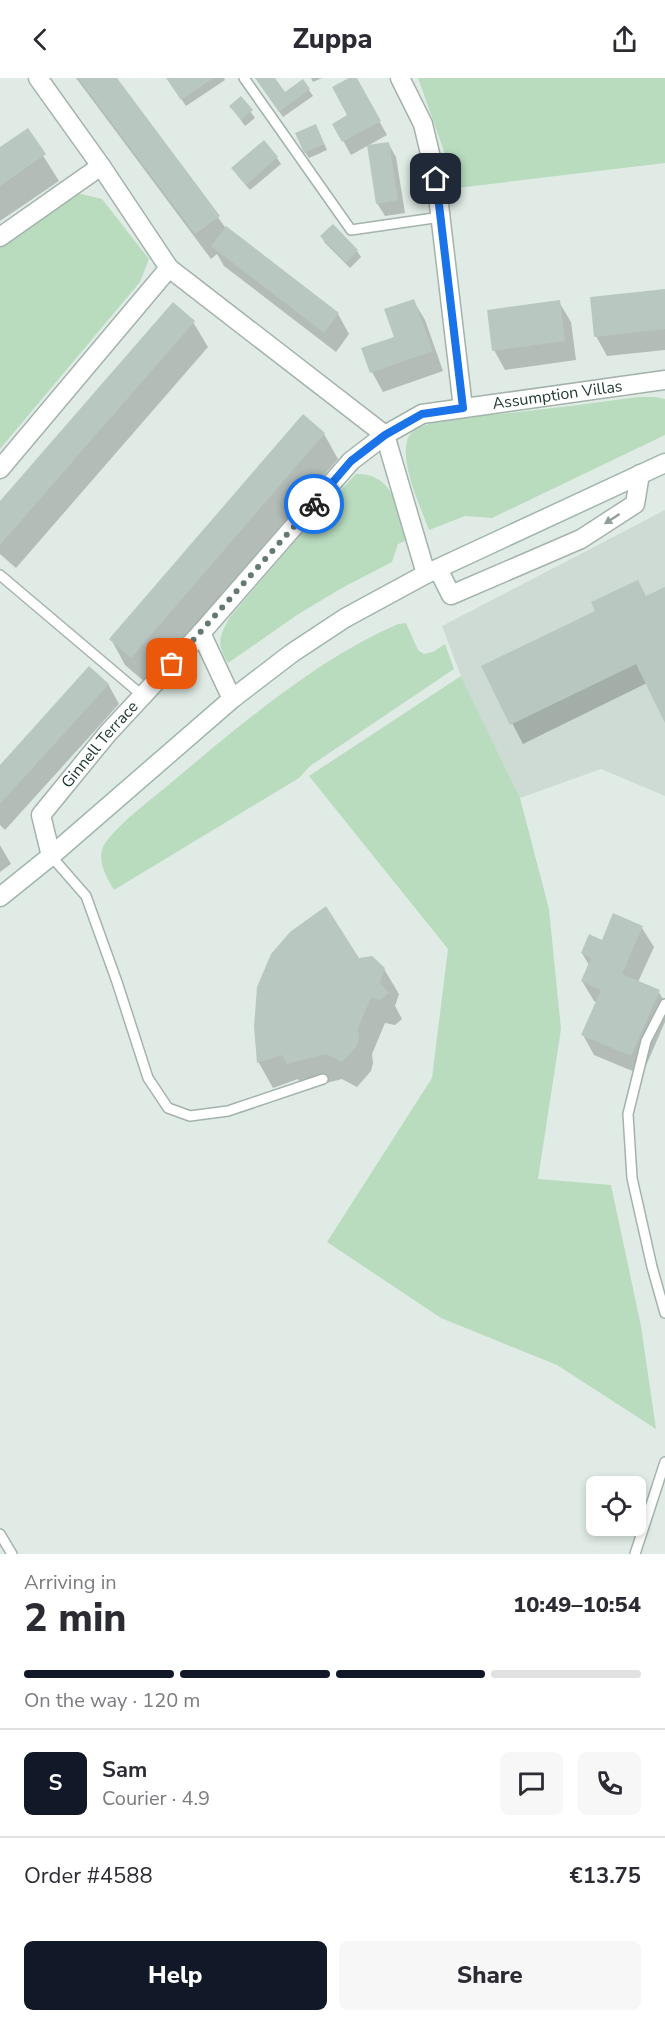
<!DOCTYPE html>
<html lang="en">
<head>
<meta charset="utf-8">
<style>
  body { margin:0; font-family:"Nunito Sans",sans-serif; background:#f7f7f7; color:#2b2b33; height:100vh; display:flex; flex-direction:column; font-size:22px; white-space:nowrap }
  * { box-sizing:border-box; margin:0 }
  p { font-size:20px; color:#7c7c81 }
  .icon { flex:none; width:33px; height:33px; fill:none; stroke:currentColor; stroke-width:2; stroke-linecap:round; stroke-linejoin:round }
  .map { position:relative; height:1476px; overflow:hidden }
  .sheet { display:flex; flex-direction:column; background:#fff; flex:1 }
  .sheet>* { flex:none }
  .buttons { position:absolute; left:586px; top:1398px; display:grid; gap:12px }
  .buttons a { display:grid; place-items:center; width:60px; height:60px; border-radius:9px; background:#fff; box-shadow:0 3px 9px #0003; font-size:30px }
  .pin { position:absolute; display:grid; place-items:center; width:51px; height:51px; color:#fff; margin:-26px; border-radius:12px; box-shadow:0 3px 9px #0006 }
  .courier { position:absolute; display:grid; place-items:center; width:60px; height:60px; margin:-30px; border:4px solid #1a73e8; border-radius:50%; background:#fff; color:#222; box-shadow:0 2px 8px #0007 }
  .head em { font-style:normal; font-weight:800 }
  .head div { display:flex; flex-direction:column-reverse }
  .head { display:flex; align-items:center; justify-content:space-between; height:102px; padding:0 24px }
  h1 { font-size:39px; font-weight:800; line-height:45px }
  .bar { display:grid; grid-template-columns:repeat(4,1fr); gap:9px 6px; align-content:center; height:72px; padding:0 24px }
  .bar i { height:8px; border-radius:4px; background:#e1e1e2 }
  .bar .active { background:#111827 }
  .bar p { grid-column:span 4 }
  .line { display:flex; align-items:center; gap:15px; padding:0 24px; border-top:2px solid #e1e1e2 }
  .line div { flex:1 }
  .round { display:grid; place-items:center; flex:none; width:63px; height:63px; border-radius:9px; background:#f7f7f7 }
  .action { display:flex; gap:12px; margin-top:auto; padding:12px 24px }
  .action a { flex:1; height:69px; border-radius:9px; background:#111827; color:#fff; font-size:24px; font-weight:800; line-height:69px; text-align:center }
  .action a+a { background:#f7f7f7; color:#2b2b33 }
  header { display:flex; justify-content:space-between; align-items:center; height:78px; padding:0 24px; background:#fff; font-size:27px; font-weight:800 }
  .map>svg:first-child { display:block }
  .built { fill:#cedad4 }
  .green { fill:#b9dcbf }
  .shadow { fill:#0003 }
  .building { fill:#b8c8c0 }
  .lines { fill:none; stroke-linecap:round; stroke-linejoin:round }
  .lane-casing { stroke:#a3b3ab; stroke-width:12 }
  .street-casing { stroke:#a3b3ab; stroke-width:21 }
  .secondary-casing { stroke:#9fb6ac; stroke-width:21 }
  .lane { stroke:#fff; stroke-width:9 }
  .street { stroke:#fff; stroke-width:18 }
  .secondary { stroke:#fff; stroke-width:18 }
  .oneway { fill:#909d98 }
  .done { stroke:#647970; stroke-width:6; stroke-dasharray:0 10.8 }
  .route { stroke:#1a73e8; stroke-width:8 }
  .labels { text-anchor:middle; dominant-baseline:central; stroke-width:5; stroke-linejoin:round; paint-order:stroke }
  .street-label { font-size:16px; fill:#213b31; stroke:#f0f7f3 }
</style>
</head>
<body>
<header><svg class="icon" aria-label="back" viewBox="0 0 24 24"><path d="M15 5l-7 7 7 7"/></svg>Zuppa<svg class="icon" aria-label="share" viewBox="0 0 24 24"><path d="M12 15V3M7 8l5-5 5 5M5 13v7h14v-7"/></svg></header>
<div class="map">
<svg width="665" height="1476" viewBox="0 0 665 1476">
  <rect width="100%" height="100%" fill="#e0ebe5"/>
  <!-- built -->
  <polygon class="built" points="665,432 665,718 601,691 520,720 461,598 442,548"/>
  <!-- green -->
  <g class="green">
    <polygon points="418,0 665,0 665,85 457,110"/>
    <polygon points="77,115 102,121 149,181 140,204 0,371 0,169"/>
    <path d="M638,319H655L665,321V357L492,440L465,438L429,452C421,430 397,380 409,358C413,351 424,347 432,345C457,338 484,338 510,335C553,330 595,325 638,319Z"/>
    <path d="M356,396C394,395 399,432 407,462L398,466L392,484L340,511L297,537L228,585C216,565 219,559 230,539L313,442Z"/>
    <path d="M406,545L418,572L424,576L433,574L445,566L454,591L310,688L299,700L114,812C107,800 97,784 103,769C111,752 150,722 166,709C237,650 313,583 398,546Z"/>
    <polygon points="461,598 520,720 549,831 561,951 538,1101 611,1107 641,1248 656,1351 557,1287 441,1240 327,1164 432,1000 448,871 309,698"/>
  </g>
  <!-- shadow -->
  <g class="shadow">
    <polygon points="76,0 115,0 225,149 338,236 349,256 336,274 224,188 217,176 211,181"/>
    <polygon points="167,0 224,0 225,2 186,28"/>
    <polygon points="259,0 273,0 284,16 303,3 313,18 283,39 261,7"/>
    <polygon points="311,0 322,0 313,4"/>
    <polygon points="352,0 355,0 387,57 351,77 334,46 349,38"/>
    <polygon points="241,20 255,40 245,48 231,28"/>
    <polygon points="27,52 59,103 0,143 0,70"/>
    <polygon points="319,54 327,72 309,80 305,74"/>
    <polygon points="388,65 396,79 405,135 385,138 377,125"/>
    <polygon points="277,80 281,86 250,112 237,97"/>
    <polygon points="322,159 357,173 361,179 350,190 325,165"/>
    <polygon points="665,213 665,272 607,278 596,258"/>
    <polygon points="413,222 425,242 443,293 383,314 372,294 396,260"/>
    <polygon points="559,224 571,244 576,282 505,292 494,272"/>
    <polygon points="193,244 208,269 16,490 0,476 0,425"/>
    <polygon points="324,356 338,381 146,605 125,587 111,561"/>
    <polygon points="665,510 665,641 647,605 523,666 483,589"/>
    <polygon points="108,606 119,626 5,752 0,747 0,689"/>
    <polygon points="0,767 11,786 0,794"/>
    <polygon points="642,850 654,869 638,904 658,913 665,924 665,944 642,997 594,977 583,957 597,924 594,923 582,903 589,887 582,875"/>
    <polygon points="358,882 384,891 399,916 395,928 402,941 395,947 385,945 372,976 373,985 371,993 357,1009 342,1001 303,1011 298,1001 273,1010 259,985 256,949"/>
  </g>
  <!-- building -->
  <g class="building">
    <polygon points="78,0 117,0 220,138 195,156"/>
    <polygon points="166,0 214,0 181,22"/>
    <polygon points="255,0 275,0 285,14 303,1 310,11 279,34"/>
    <polygon points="349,0 357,0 381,43 342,64 332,46 347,37 332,9"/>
    <polygon points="241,18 253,32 241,42 229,28"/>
    <polygon points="316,46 324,66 304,75 295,55"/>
    <polygon points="28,50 46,76 0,108 0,69"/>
    <polygon points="264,62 278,79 246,107 231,90"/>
    <polygon points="389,64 398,122 376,126 367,67"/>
    <polygon points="333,146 358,172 346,185 320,158"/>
    <polygon points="226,148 339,235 324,255 211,168"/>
    <polygon points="665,211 665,251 594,259 590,219"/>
    <polygon points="414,221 433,273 370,295 361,270 394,259 384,231"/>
    <polygon points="560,222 565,263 492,273 487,232"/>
    <polygon points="173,224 195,243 0,467 0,423"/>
    <polygon points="303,336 325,355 131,580 109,561"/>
    <polygon points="638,502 646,518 665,509 665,645 636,586 510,647 481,588 595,533 591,524"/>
    <polygon points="89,588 109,606 0,726 0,687"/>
    <polygon points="326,828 359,880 372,878 385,890 380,904 389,915 380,922 371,920 358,950 359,959 357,968 342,984 326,976 287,986 282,977 257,985 254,949 257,909 271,876 290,854"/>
    <polygon points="613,835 643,848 622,896 660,912 631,978 581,957 601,912 581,903 591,880 581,875 589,856 602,862"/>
  </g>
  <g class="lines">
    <defs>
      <g id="lane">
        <polyline points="244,0 351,152 441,139"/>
        <polyline points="0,497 143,618"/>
        <polyline points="51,778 86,818 117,904 148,1000 168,1030 190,1038 228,1033 323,1001"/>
        <polyline points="665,926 646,963 628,1036 632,1100 652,1189 665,1235"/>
        <polyline points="0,1456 12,1476"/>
        <polyline points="635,1476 665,1384"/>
      </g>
      <g id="street">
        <polyline points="38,0 101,88 169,190 385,357 426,496"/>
        <polyline points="400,0 423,46 436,101 463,330"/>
        <polyline points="0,159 101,88"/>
        <polyline points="0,391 169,190"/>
        <polyline points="438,491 451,517 581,461 635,426 640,396"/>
        <polyline points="201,555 232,621"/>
        <path id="s1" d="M51,778L41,737L108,655L201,555L351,383L385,357L422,336L665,302"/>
      </g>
      <polyline id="secondary" points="0,819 51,778 232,621 292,575 345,540 426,496 665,385"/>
    </defs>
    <!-- lane casing -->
    <use href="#lane" class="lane-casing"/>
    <!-- street casing -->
    <use href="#street" class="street-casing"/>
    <!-- secondary casing -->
    <use href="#secondary" class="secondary-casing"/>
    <!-- lane -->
    <use href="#lane" class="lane"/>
    <!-- street -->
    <use href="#street" class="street"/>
    <!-- secondary -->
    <use href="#secondary" class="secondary"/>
  </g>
  <!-- one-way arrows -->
  <defs><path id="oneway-solid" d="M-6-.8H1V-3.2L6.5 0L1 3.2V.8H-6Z" transform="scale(1.5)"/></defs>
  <use class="oneway" href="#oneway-solid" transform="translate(612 441) rotate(147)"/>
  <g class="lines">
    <!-- done -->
    <polyline class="done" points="172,586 314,426"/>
    <!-- route -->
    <polyline class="route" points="314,426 351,383 385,357 422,336 463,330 436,101"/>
  </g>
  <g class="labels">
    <!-- street labels -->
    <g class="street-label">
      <text stroke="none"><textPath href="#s1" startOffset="735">Assumption Villas</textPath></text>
      <text stroke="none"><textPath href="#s1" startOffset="134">Ginnell Terrace</textPath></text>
    </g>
  </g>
</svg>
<div class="buttons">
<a><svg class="icon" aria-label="locate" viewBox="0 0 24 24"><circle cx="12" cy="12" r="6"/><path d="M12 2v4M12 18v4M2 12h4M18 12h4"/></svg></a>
</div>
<div class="pin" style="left:172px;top:586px;background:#ea580c"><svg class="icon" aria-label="bag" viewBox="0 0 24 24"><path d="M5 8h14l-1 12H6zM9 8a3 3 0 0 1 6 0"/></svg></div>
<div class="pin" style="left:436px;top:101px;background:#1f2937"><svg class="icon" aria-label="home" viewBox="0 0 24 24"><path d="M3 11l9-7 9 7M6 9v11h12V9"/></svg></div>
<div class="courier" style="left:314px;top:426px"><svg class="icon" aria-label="bike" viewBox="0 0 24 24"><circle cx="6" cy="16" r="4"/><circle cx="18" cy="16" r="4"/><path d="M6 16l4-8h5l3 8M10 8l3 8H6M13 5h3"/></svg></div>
</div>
<section class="sheet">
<div class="head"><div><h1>2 min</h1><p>Arriving in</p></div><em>10:49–10:54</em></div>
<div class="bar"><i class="active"></i><i class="active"></i><i class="active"></i><i></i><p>On the way · 120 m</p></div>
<div class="line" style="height:108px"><b class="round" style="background:#111827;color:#fff">S</b><div><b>Sam</b><p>Courier · 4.9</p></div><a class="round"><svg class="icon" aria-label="chat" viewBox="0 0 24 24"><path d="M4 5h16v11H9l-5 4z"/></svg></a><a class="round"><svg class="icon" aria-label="phone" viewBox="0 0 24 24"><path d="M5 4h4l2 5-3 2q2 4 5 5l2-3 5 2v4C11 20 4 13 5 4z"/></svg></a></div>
<div class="line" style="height:78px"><div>Order #4588</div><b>€13.75</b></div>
<div class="action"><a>Help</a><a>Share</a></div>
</section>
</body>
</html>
